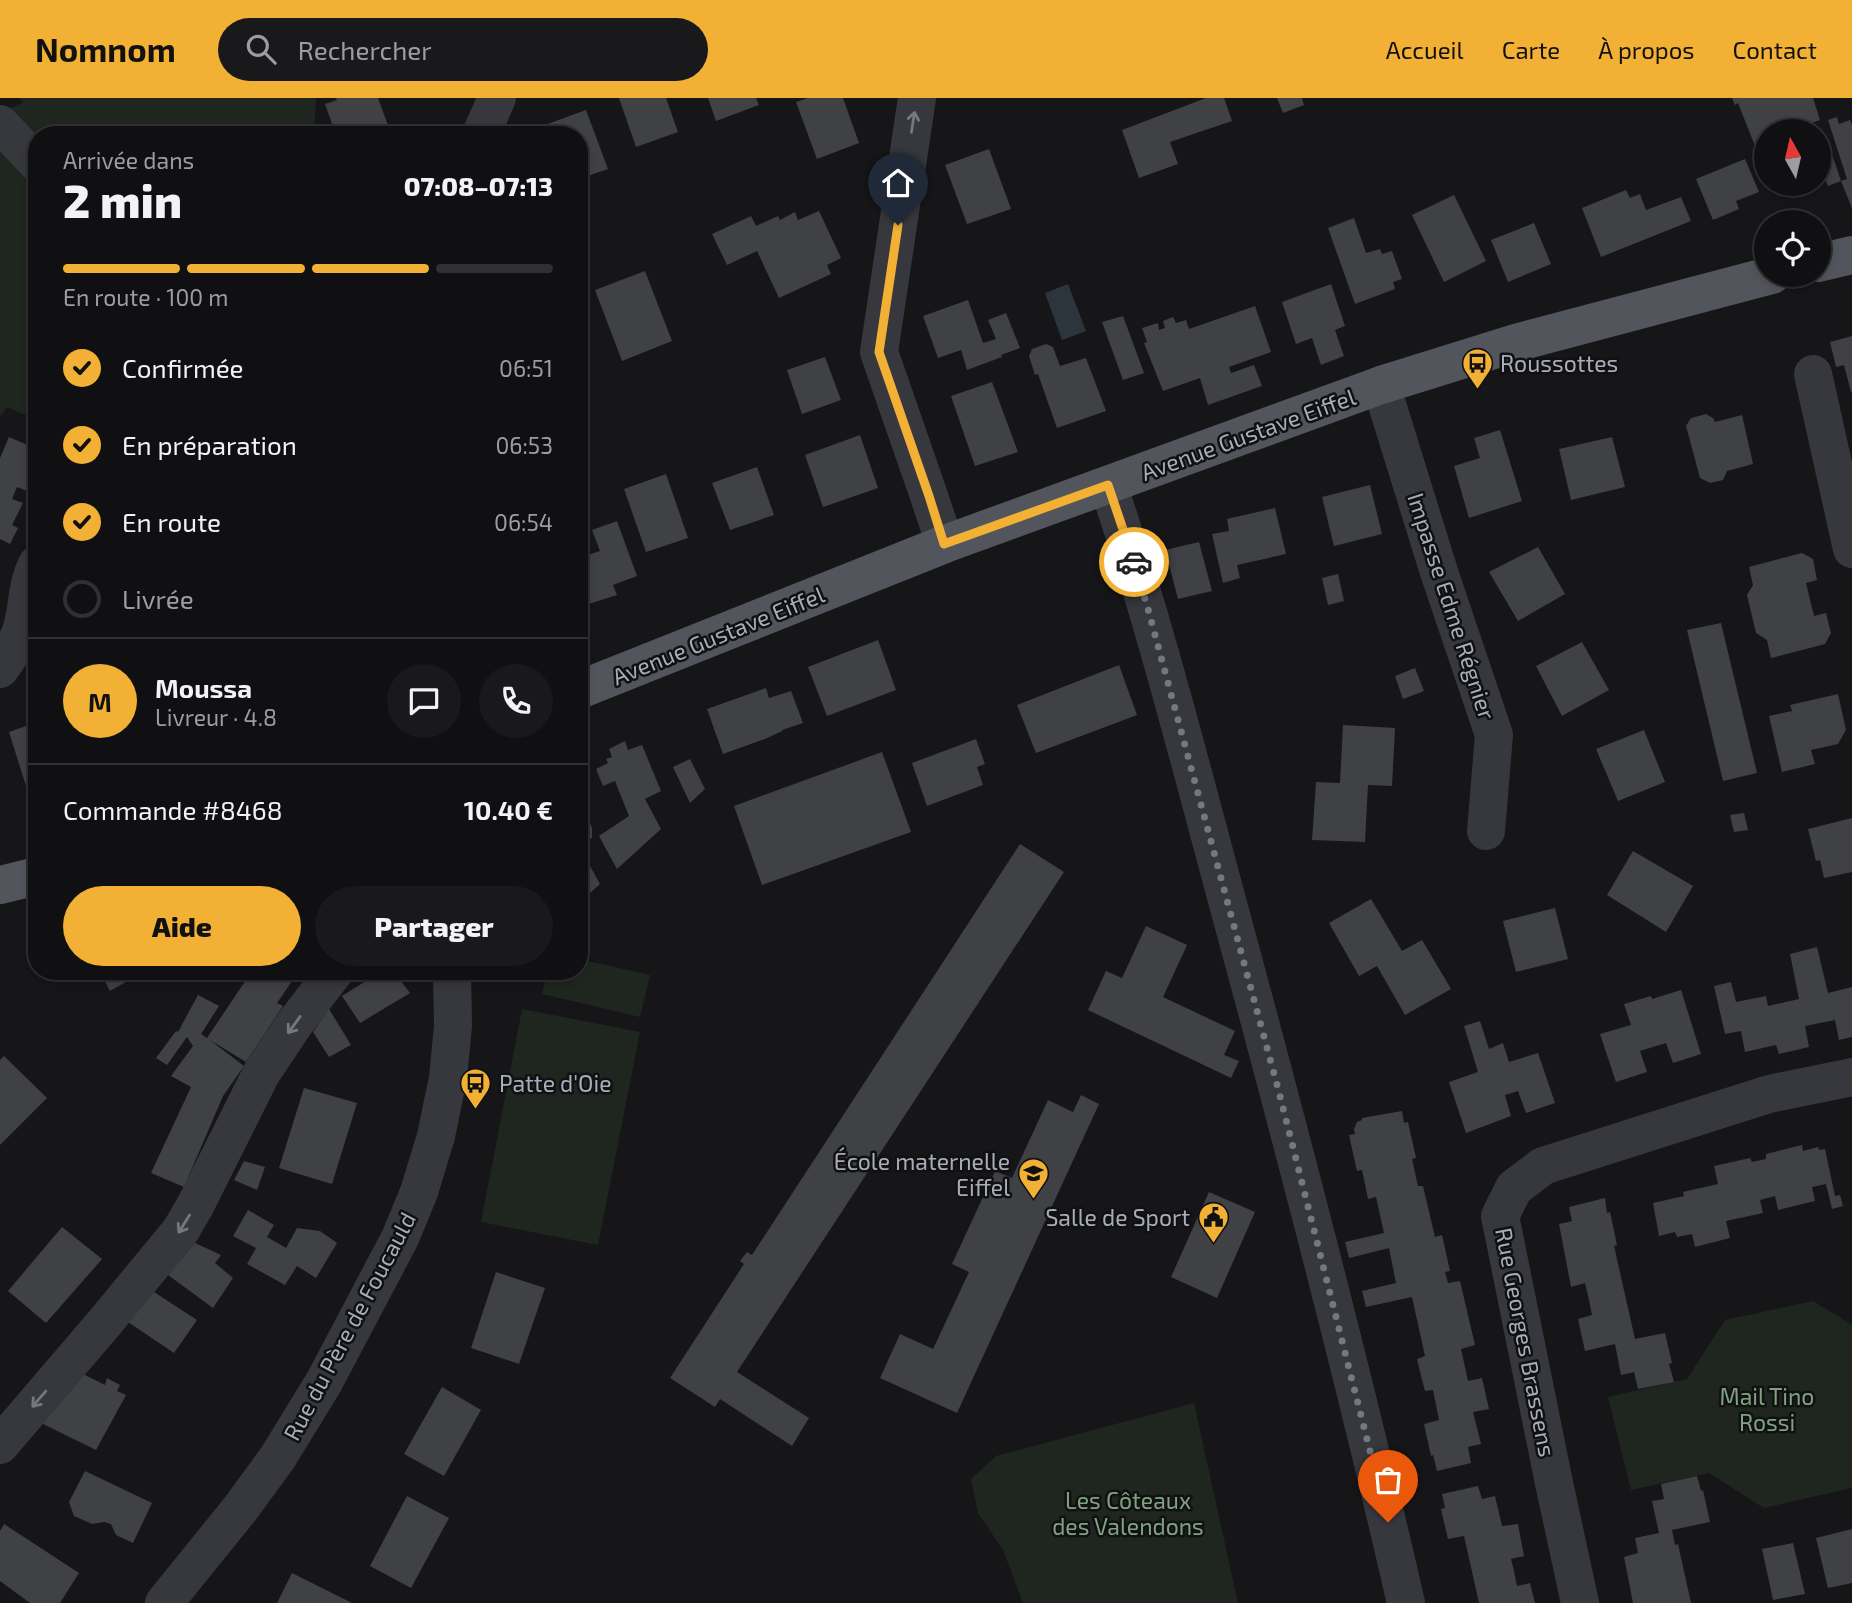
<!DOCTYPE html>
<html lang="fr">
<head>
<meta charset="utf-8">
<style>
  body { margin:0; font-family:"Exo 2",sans-serif; background:#19191b; color:#f1f3f6; height:100vh; display:flex; flex-direction:column; font-size:26px; white-space:nowrap }
  * { box-sizing:border-box; margin:0 }
  p { font-size:23px; color:#9c9d9f }
  .icon { flex:none; width:38px; height:38px; fill:none; stroke:currentColor; stroke-width:2; stroke-linecap:round; stroke-linejoin:round }
  .map { position:relative; flex:1; overflow:hidden }
  .drawer { position:absolute; left:28px; top:28px; width:560px; height:854px; display:flex; flex-direction:column; background:#101012; border-radius:28px; box-shadow:0 4px 10px #0003,0 0 0 2px #303032 }
  .drawer>* { flex:none }
  .needle { width:46px; rotate:352deg }
  .tools { position:absolute; left:1754px; top:21px; display:grid; gap:14px }
  .tools a { display:grid; place-items:center; width:77px; height:77px; border-radius:50%; background:#101012; box-shadow:0 4px 10px #0003,0 0 0 2px #303032; font-size:35px }
  .pin { position:absolute; display:grid; place-items:center; width:60px; height:60px; color:#fff; margin:-72px -30px; border-radius:50% 50% 50% 0; rotate:-45deg; box-shadow:0 0 7px #0007 }
  .pin .icon { rotate:45deg }
  .courier { position:absolute; display:grid; place-items:center; width:70px; height:70px; margin:-35px; border:5px solid #f2b134; border-radius:50%; background:#fff; color:#222; box-shadow:0 2px 9px #0007 }
  .overview em { font-style:normal; font-weight:800 }
  .overview div { display:flex; flex-direction:column-reverse }
  .overview { display:flex; align-items:center; justify-content:space-between; height:119px; padding:0 35px }
  h1 { font-size:46px; font-weight:800; line-height:52px }
  .bar { display:grid; grid-template-columns:repeat(4,1fr); gap:10px 7px; align-content:center; height:84px; padding:0 35px }
  .bar i { height:9px; border-radius:5px; background:#303032 }
  .bar .selected { background:#f2b134 }
  .bar p { grid-column:span 4 }
  .line { display:flex; align-items:center; gap:18px; padding:0 35px; border-top:2px solid #303032 }
  .line div { flex:1 }
  .round { display:grid; place-items:center; flex:none; width:74px; height:74px; border-radius:37px; background:#19191b }
  ol { padding:0 35px; list-style:none }
  li { display:flex; align-items:center; gap:21px; height:77px }
  li p { margin-inline-start:auto }
  li .icon { padding:7px; border-radius:50%; background:#f2b134; color:#111; stroke-width:4 }
  li:last-child { color:#9c9d9f }
  li i { width:38px; height:38px; border:4px solid #303032; border-radius:50% }
  .primary-button { display:flex; gap:14px; margin-top:auto; padding:14px 35px }
  .primary-button a { flex:1; height:80px; border-radius:42px; background:#f2b134; color:#111; font-size:28px; font-weight:800; line-height:80px; text-align:center }
  .primary-button a+a { background:#19191b; color:#f1f3f6 }
  header { display:flex; align-items:center; gap:42px; box-sizing:border-box; height:98px; padding:0 35px; background:#f2b134; color:#111 }
  header strong { font-size:33px }
  nav { display:flex; gap:38px; margin-inline-start:auto; font-size:24px }
  .search { width:490px; height:63px; background:#19191b; display:flex; align-items:center; gap:18px; box-sizing:border-box; padding:0 24px; border-radius:38px; color:#9c9d9f; font-size:26px }
  .map>svg:first-child { display:block }
  .green { fill:#1e261f }
  .water { fill:#2c353c }
  .building { fill:#404145 }
  .lines { fill:none; stroke-linecap:round; stroke-linejoin:round }
  .minor { stroke:#37383d; stroke-width:38 }
  .major { stroke:#53555c; stroke-width:38 }
  .oneway { stroke:#757881 }
  .done { stroke:#757880; stroke-width:7; stroke-dasharray:0 12.6 }
  .route { stroke:#f2b134; stroke-width:9 }
  .labels { text-anchor:middle; dominant-baseline:central; stroke-width:5; stroke-linejoin:round; paint-order:stroke }
  .poi-label { font-size:23px; fill:#a8adb8; stroke:#111113; text-anchor:start }
  .street-label { font-size:23px; fill:#a8adb8; stroke:#111113 }
  .park-label { font-size:23px; fill:#7fa381; stroke:#111113 }
</style>
</head>
<body>
<header>
<strong>Nomnom</strong>
<div class="search"><svg class="icon" aria-label="search" viewBox="0 0 24 24"><circle cx="10" cy="10" r="6"/><path d="M15 15l6 6"/></svg>Rechercher</div>
<nav><a>Accueil</a><a>Carte</a><a>À propos</a><a>Contact</a></nav>
</header>
<div class="map">
<svg width="1852" height="1505" viewBox="0 0 1852 1505">
  <rect width="100%" height="100%" fill="#161618"/>
  <!-- green -->
  <g class="green">
    <polygon points="20,0 316,0 314,37 37,37 37,322 7,309 0,319 0,15 22,5"/>
    <polygon points="579,861 650,877 640,919 542,896 548,873 579,873"/>
    <polygon points="522,911 640,934 598,1147 481,1124"/>
    <polygon points="1813,1203 1852,1227 1852,1390 1764,1410 1709,1375 1631,1392 1608,1299 1687,1281 1725,1222"/>
    <polygon points="1194,1305 1238,1505 1023,1505 1003,1452 978,1415 971,1381 996,1358"/>
  </g>
  <!-- water -->
  <polygon class="water" points="1068,186 1086,233 1062,242 1045,195"/>
  <!-- building -->
  <g class="building">
    <polygon points="336,0 378,0 389,30 370,37 336,37 325,6 337,2"/>
    <polygon points="619,0 666,0 678,34 636,49"/>
    <polygon points="708,0 756,0 759,7 716,23"/>
    <polygon points="808,0 843,0 859,45 817,61 796,4"/>
    <polygon points="1206,0 1224,0 1232,23 1170,44 1178,66 1139,80 1122,32"/>
    <polygon points="1277,0 1302,0 1304,7 1283,15"/>
    <polygon points="1732,0 1813,0 1820,22 1798,30 1799,33 1766,33 1766,44 1755,48 1738,5 1735,7"/>
    <polygon points="586,12 608,71 579,81 579,37 545,37 542,28"/>
    <polygon points="1837,19 1839,26 1850,22 1852,27 1852,110 1841,83 1828,88 1818,64 1818,58 1831,53 1841,83 1847,81 1828,22"/>
    <polygon points="989,51 1011,111 967,126 945,67"/>
    <polygon points="1745,61 1759,94 1736,103 1739,111 1713,122 1696,81"/>
    <polygon points="1626,92 1630,100 1640,96 1646,112 1681,99 1691,123 1601,159 1582,110"/>
    <polygon points="1454,97 1486,163 1444,184 1412,117"/>
    <polygon points="819,113 841,160 827,167 831,176 779,200 757,153 727,167 712,136 751,118 756,128 778,118 780,122 795,114 798,122"/>
    <polygon points="1354,120 1366,155 1380,151 1382,156 1392,153 1402,181 1393,184 1395,191 1355,206 1328,130"/>
    <polygon points="1534,125 1551,166 1508,184 1491,142"/>
    <polygon points="645,173 672,243 622,263 595,192"/>
    <polygon points="1331,186 1345,228 1335,232 1344,258 1321,267 1312,240 1296,246 1282,204"/>
    <polygon points="968,202 983,245 996,241 988,222 1006,215 1020,250 1001,257 1002,259 967,272 961,252 938,260 923,218"/>
    <polygon points="1255,208 1271,254 1229,269 1231,275 1254,267 1262,288 1208,307 1200,280 1163,293 1144,245 1147,244 1142,230 1158,225 1159,232 1165,230 1163,223 1173,219 1176,225 1186,222 1189,231"/>
    <polygon points="1123,218 1144,275 1123,282 1102,224"/>
    <polygon points="1852,238 1852,294 1851,294 1844,267 1836,269 1830,244"/>
    <polygon points="1046,246 1053,249 1060,268 1086,260 1106,313 1057,330 1038,276 1035,277 1029,258 1032,251"/>
    <polygon points="825,259 841,302 802,316 787,272"/>
    <polygon points="992,284 1018,354 975,368 951,298"/>
    <polygon points="1706,316 1713,320 1715,324 1742,317 1753,366 1727,373 1723,382 1710,385 1700,380 1686,328 1691,320"/>
    <polygon points="1500,332 1522,403 1469,420 1454,368 1480,360 1474,340"/>
    <polygon points="860,337 878,390 823,409 805,357"/>
    <polygon points="9,339 37,351 37,397 17,389 12,401 23,405 12,427 18,430 10,446 0,441 0,360"/>
    <polygon points="1612,339 1625,389 1571,402 1559,351"/>
    <polygon points="757,369 774,417 730,432 712,385"/>
    <polygon points="666,376 688,440 646,454 624,391"/>
    <polygon points="1370,387 1382,436 1334,448 1322,399"/>
    <polygon points="1275,410 1286,456 1237,467 1240,480 1223,485 1212,436 1229,433 1227,421"/>
    <polygon points="617,423 637,478 613,487 617,497 579,509 579,460 600,453 592,432"/>
    <polygon points="1199,444 1212,493 1178,501 1165,452"/>
    <polygon points="1538,449 1565,496 1518,523 1489,474"/>
    <polygon points="1802,455 1813,461 1817,482 1806,485 1814,518 1826,515 1831,535 1825,546 1771,560 1767,542 1756,535 1747,497 1753,487 1749,469"/>
    <polygon points="1338,476 1344,503 1328,507 1322,480"/>
    <polygon points="1721,525 1757,675 1723,683 1687,532"/>
    <polygon points="878,542 896,592 827,618 808,569"/>
    <polygon points="1582,544 1609,592 1562,618 1536,568"/>
    <polygon points="1119,567 1137,617 1036,655 1017,607"/>
    <polygon points="1415,570 1424,593 1403,601 1395,578"/>
    <polygon points="766,590 769,600 791,593 803,625 782,632 782,633 765,641 723,656 707,611"/>
    <polygon points="1838,596 1846,632 1838,646 1811,652 1815,666 1782,674 1769,618 1792,613 1790,607"/>
    <polygon points="37,624 37,684 26,688 9,634"/>
    <polygon points="1343,627 1395,630 1392,688 1368,687 1365,744 1312,742 1316,684 1340,685"/>
    <polygon points="1644,632 1665,684 1618,703 1596,651"/>
    <polygon points="976,641 985,666 977,669 983,687 927,708 912,665"/>
    <polygon points="625,643 628,652 642,647 661,693 645,701 661,731 617,771 599,738 629,718 615,683 603,688 596,671 608,665 606,661 612,659 609,651"/>
    <polygon points="882,654 911,734 762,787 734,708"/>
    <polygon points="690,661 705,691 690,705 673,669"/>
    <polygon points="579,682 588,703 583,706 592,730 592,740 579,746"/>
    <polygon points="1744,715 1748,732 1734,734 1730,717"/>
    <polygon points="1852,720 1852,774 1824,780 1820,762 1816,763 1808,731"/>
    <polygon points="1020,746 1064,774 737,1274 809,1320 792,1348 720,1301 715,1309 670,1280 744,1166 740,1163 747,1154 752,1157"/>
    <polygon points="579,748 600,786 579,805"/>
    <polygon points="1633,753 1693,788 1666,834 1607,797"/>
    <polygon points="1371,801 1402,853 1422,842 1451,891 1405,917 1377,868 1359,878 1329,825"/>
    <polygon points="1555,810 1568,861 1516,874 1503,823"/>
    <polygon points="1146,828 1187,847 1163,899 1235,933 1224,957 1239,963 1231,980 1088,912 1106,873 1122,880"/>
    <polygon points="1817,849 1828,895 1852,889 1852,939 1839,942 1835,922 1805,928 1809,949 1779,956 1776,947 1745,954 1741,933 1725,936 1714,888 1731,884 1736,904 1766,898 1768,908 1799,901 1790,856"/>
    <polygon points="100,873 145,873 110,893"/>
    <polygon points="252,873 299,873 277,905 283,908 246,964 210,942 244,968 223,998 184,1089 151,1075 191,989 171,978 193,948 187,939 167,967 156,960 176,933 178,934 198,897 219,908 201,936 207,940"/>
    <polygon points="366,873 408,873 400,882 410,895 360,925 342,898 369,881"/>
    <polygon points="1681,892 1701,956 1673,965 1666,945 1640,953 1647,974 1616,984 1600,936 1631,927 1624,906 1651,898 1652,901"/>
    <polygon points="329,911 351,947 329,959 313,934"/>
    <polygon points="1480,923 1489,951 1503,945 1509,964 1538,955 1555,1005 1526,1015 1518,993 1505,997 1511,1018 1466,1035 1449,984 1478,974 1464,928"/>
    <polygon points="4,958 47,1000 0,1047 0,962"/>
    <polygon points="304,990 357,1005 332,1086 279,1070"/>
    <polygon points="1081,997 1099,1006 957,1315 880,1280 900,1236 933,1251 969,1174 952,1166 995,1073 1012,1080 1048,1002 1073,1014"/>
    <polygon points="1402,1013 1404,1025 1408,1024 1416,1060 1412,1061 1418,1088 1423,1088 1435,1139 1442,1137 1450,1173 1445,1174 1448,1185 1460,1183 1475,1247 1461,1251 1468,1283 1482,1280 1489,1311 1473,1314 1481,1346 1468,1349 1471,1365 1437,1373 1433,1357 1431,1358 1424,1326 1439,1322 1433,1292 1425,1293 1421,1278 1417,1261 1425,1258 1412,1199 1366,1209 1362,1193 1396,1185 1389,1150 1349,1160 1345,1144 1384,1135 1376,1099 1368,1101 1362,1072 1357,1073 1349,1037 1355,1036 1354,1031 1357,1024 1362,1022 1362,1020"/>
    <polygon points="1802,1047 1803,1053 1818,1049 1819,1052 1825,1051 1835,1098 1840,1097 1843,1108 1832,1111 1826,1086 1812,1089 1815,1103 1778,1112 1775,1098 1760,1102 1763,1115 1726,1123 1730,1140 1695,1149 1692,1136 1677,1139 1675,1134 1659,1138 1653,1105 1684,1098 1683,1094 1718,1086 1714,1068 1750,1060 1752,1064 1766,1061 1766,1056"/>
    <polygon points="244,1063 265,1069 257,1092 234,1082"/>
    <polygon points="1209,1094 1255,1114 1217,1200 1171,1179"/>
    <polygon points="1605,1100 1607,1115 1610,1114 1617,1147 1614,1148 1635,1241 1665,1235 1672,1265 1669,1266 1674,1284 1638,1291 1634,1274 1621,1277 1615,1246 1585,1253 1578,1221 1592,1217 1589,1202 1585,1185 1571,1189 1559,1126 1572,1123 1569,1109"/>
    <polygon points="248,1112 274,1127 267,1139 286,1150 297,1130 320,1133 337,1145 316,1180 297,1168 285,1187 247,1166 256,1150 233,1138"/>
    <polygon points="62,1129 102,1161 46,1225 8,1193"/>
    <polygon points="195,1145 221,1157 215,1165 233,1180 213,1210 168,1177"/>
    <polygon points="496,1174 545,1190 519,1266 471,1250"/>
    <polygon points="154,1194 197,1222 174,1255 128,1224"/>
    <polygon points="83,1276 105,1287 107,1280 120,1287 117,1293 126,1297 96,1352 41,1325"/>
    <polygon points="442,1289 481,1312 444,1378 404,1356"/>
    <polygon points="85,1373 152,1405 133,1445 116,1437 111,1426 104,1424 92,1426 74,1418 69,1404"/>
    <polygon points="1697,1378 1701,1393 1703,1392 1710,1424 1672,1432 1675,1447 1678,1446 1691,1505 1633,1505 1624,1459 1638,1455 1635,1440 1659,1435 1652,1403 1664,1401 1661,1386"/>
    <polygon points="1478,1388 1482,1401 1495,1398 1502,1428 1518,1426 1524,1458 1511,1461 1514,1473 1517,1488 1530,1485 1535,1505 1479,1505 1464,1438 1448,1441 1441,1411 1445,1410 1442,1396"/>
    <polygon points="407,1398 449,1420 411,1490 370,1468"/>
    <polygon points="4,1426 79,1475 60,1505 30,1505 0,1483 0,1433"/>
    <polygon points="1852,1431 1852,1485 1828,1490 1816,1440"/>
    <polygon points="1793,1445 1805,1496 1773,1502 1762,1451"/>
    <polygon points="292,1475 352,1505 277,1505"/>
  </g>
  <g class="lines">
    <!-- minor -->
    <g class="minor">
      <polyline points="917,0 879,254 929,398 945,446"/>
      <polyline points="0,26 37,65"/>
      <polyline points="481,36 497,0"/>
      <polyline points="1813,276 1852,451"/>
      <polyline points="1381,287 1439,474 1494,637 1486,733"/>
      <path d="M1108,387C1157,532 1194,681 1234,828C1295,1053 1354,1278 1406,1505"/>
      <path d="M0,571C10,557 19,543 23,526C28,505 27,486 37,466"/>
      <polyline points="0,1347 106,1223 181,1132 196,1106 261,976 295,925 335,873"/>
      <polyline points="164,1505 240,1411 278,1359 324,1284 400,1140 419,1094 436,1038 448,980 453,928 452,873"/>
      <polyline points="1580,1505 1554,1385 1500,1118 1514,1090 1543,1068 1769,996 1852,979"/>
    </g>
    <!-- major -->
    <g class="major">
      <polyline points="1818,165 1852,157"/>
      <polyline points="579,592 945,446 1381,287 1519,244 1772,177"/>
      <polyline points="0,787 37,778"/>
    </g>
  </g>
  <!-- one-way arrows -->
  <defs><path id="oneway-shaft" d="M-6 0H5M1.5-3L5.5 0L1.5 3" fill="none" stroke-width="1.6" stroke-linecap="round" stroke-linejoin="round" transform="scale(1.75)"/></defs>
  <g class="oneway">
    <use href="#oneway-shaft" transform="translate(913 24) rotate(-81)"/>
    <use href="#oneway-shaft" transform="translate(294 927) rotate(126)"/>
    <use href="#oneway-shaft" transform="translate(184 1126) rotate(122)"/>
    <use href="#oneway-shaft" transform="translate(39 1301) rotate(131)"/>
  </g>
  <g class="lines">
    <!-- done -->
    <polyline class="done" points="1134,464 1148,511 1279,994 1388,1424"/>
    <!-- route -->
    <polyline class="route" points="898,127 879,254 929,398 944,446 1108,387 1134,464"/>
  </g>
  <!-- icons -->
  <defs>
    <symbol id="bus-pin" viewBox="-11 -11 22 30"><path d="M0 17L-7.5 6A9.5 9.5 0 1 1 7.5 6Z" fill="#f2b134" stroke="#111113"/><path d="M-5-6H5V4H4V6H2V4H-2V6H-4V4H-5ZM-3.5-4V0h7V-4ZM-3.5 1.2v1.5H-2V1.2ZM2 1.2v1.5H3.5V1.2Z" fill="#111"/></symbol>
    <symbol id="school-pin" viewBox="-11 -11 22 30"><path d="M0 17L-7.5 6A9.5 9.5 0 1 1 7.5 6Z" fill="#f2b134" stroke="#111113"/><path d="M0-5L7-2L0 1L-7-2ZM-4 1L0 2.5L4 1V4Q0 6-4 4Z" fill="#111"/></symbol>
    <symbol id="civic-pin" viewBox="-11 -11 22 30"><path d="M0 17L-7.5 6A9.5 9.5 0 1 1 7.5 6Z" fill="#f2b134" stroke="#111113"/><path d="M-.6-6.5H3V-4.5H.6V-3L4-1V1h2V6H-6V1h2V-1L-.6-3ZM-1.2 2.5V6h2.4V2.5Z" fill="#111"/></symbol>
  </defs>
  <g fill-rule="evenodd">
    <use href="#bus-pin" x="1460" y="248" width="35" height="47"/>
    <use href="#bus-pin" x="458" y="968" width="35" height="47"/>
    <use href="#school-pin" x="1016" y="1058" width="35" height="47"/>
    <use href="#civic-pin" x="1196" y="1102" width="35" height="47"/>
  </g>
  <g class="labels">
    <!-- poi labels -->
    <g class="poi-label">
      <text x="1500" y="265">Roussottes</text>
      <text x="499" y="985">Patte d'Oie</text>
      <text x="1010" y="1063" text-anchor="end">École maternelle<tspan x="1010" dy="26">Eiffel</tspan></text>
      <text x="1190" y="1119" text-anchor="end">Salle de Sport</text>
    </g>
    <!-- street labels -->
    <g class="street-label">
      <text transform="translate(1248 336) rotate(-20)">Avenue Gustave Eiffel</text>
      <text transform="translate(1452 508) rotate(72)">Impasse Edme Régnier</text>
      <text transform="translate(718 537) rotate(-22)">Avenue Gustave Eiffel</text>
      <text transform="translate(349 1228) rotate(-62)">Rue du Père de Foucauld</text>
      <text transform="translate(1526 1244) rotate(79)">Rue Georges Brassens</text>
    </g>
    <!-- park labels -->
    <g class="park-label">
      <text x="1767" y="1298">Mail Tino<tspan x="1767" dy="26">Rossi</tspan></text>
      <text x="1128" y="1402">Les Côteaux<tspan x="1128" dy="26">des Valendons</tspan></text>
    </g>
  </g>
</svg>
<div class="tools">
<a><svg class="needle" viewBox="-14 -14 28 28"><path d="M0-13l5 13h-10z" fill="#e53935"/><path d="M0 13l5-13h-10z" fill="#9c9d9f"/></svg></a>
<a><svg class="icon" aria-label="locate" viewBox="0 0 24 24"><circle cx="12" cy="12" r="6"/><path d="M12 2v4M12 18v4M2 12h4M18 12h4"/></svg></a>
</div>
<div class="pin" style="left:1388px;top:1424px;background:#ea580c"><svg class="icon" aria-label="bag" viewBox="0 0 24 24"><path d="M5 8h14l-1 12H6zM9 8a3 3 0 0 1 6 0"/></svg></div>
<div class="pin" style="left:898px;top:127px;background:#1f2937"><svg class="icon" aria-label="home" viewBox="0 0 24 24"><path d="M3 11l9-7 9 7M6 9v11h12V9"/></svg></div>
<div class="courier" style="left:1134px;top:464px"><svg class="icon" aria-label="car" viewBox="0 0 24 24"><path d="M5 17H2v-5l4-1 3-4h7l3 4 3 1v5h-3M9 17h6M6 11h13"/><circle cx="7" cy="17" r="2"/><circle cx="17" cy="17" r="2"/></svg></div>
<section class="drawer">
<div class="overview"><div><h1>2 min</h1><p>Arrivée dans</p></div><em>07:08–07:13</em></div>
<div class="bar"><i class="selected"></i><i class="selected"></i><i class="selected"></i><i></i><p>En route · 100 m</p></div>
<ol>
<li><svg class="icon" aria-label="check" viewBox="0 0 24 24"><path d="M5 12l5 5 9-10"/></svg>Confirmée<p>06:51</p></li>
<li><svg class="icon" aria-label="check" viewBox="0 0 24 24"><path d="M5 12l5 5 9-10"/></svg>En préparation<p>06:53</p></li>
<li><svg class="icon" aria-label="check" viewBox="0 0 24 24"><path d="M5 12l5 5 9-10"/></svg>En route<p>06:54</p></li>
<li><i></i>Livrée</li>
</ol>
<div class="line" style="height:126px"><b class="round" style="background:#f2b134;color:#111">M</b><div><b>Moussa</b><p>Livreur · 4.8</p></div><a class="round"><svg class="icon" aria-label="chat" viewBox="0 0 24 24"><path d="M4 5h16v11H9l-5 4z"/></svg></a><a class="round"><svg class="icon" aria-label="phone" viewBox="0 0 24 24"><path d="M5 4h4l2 5-3 2q2 4 5 5l2-3 5 2v4C11 20 4 13 5 4z"/></svg></a></div>
<div class="line" style="height:91px"><div>Commande #8468</div><b>10.40 €</b></div>
<div class="primary-button"><a>Aide</a><a>Partager</a></div>
</section>
</div>
</body>
</html>
